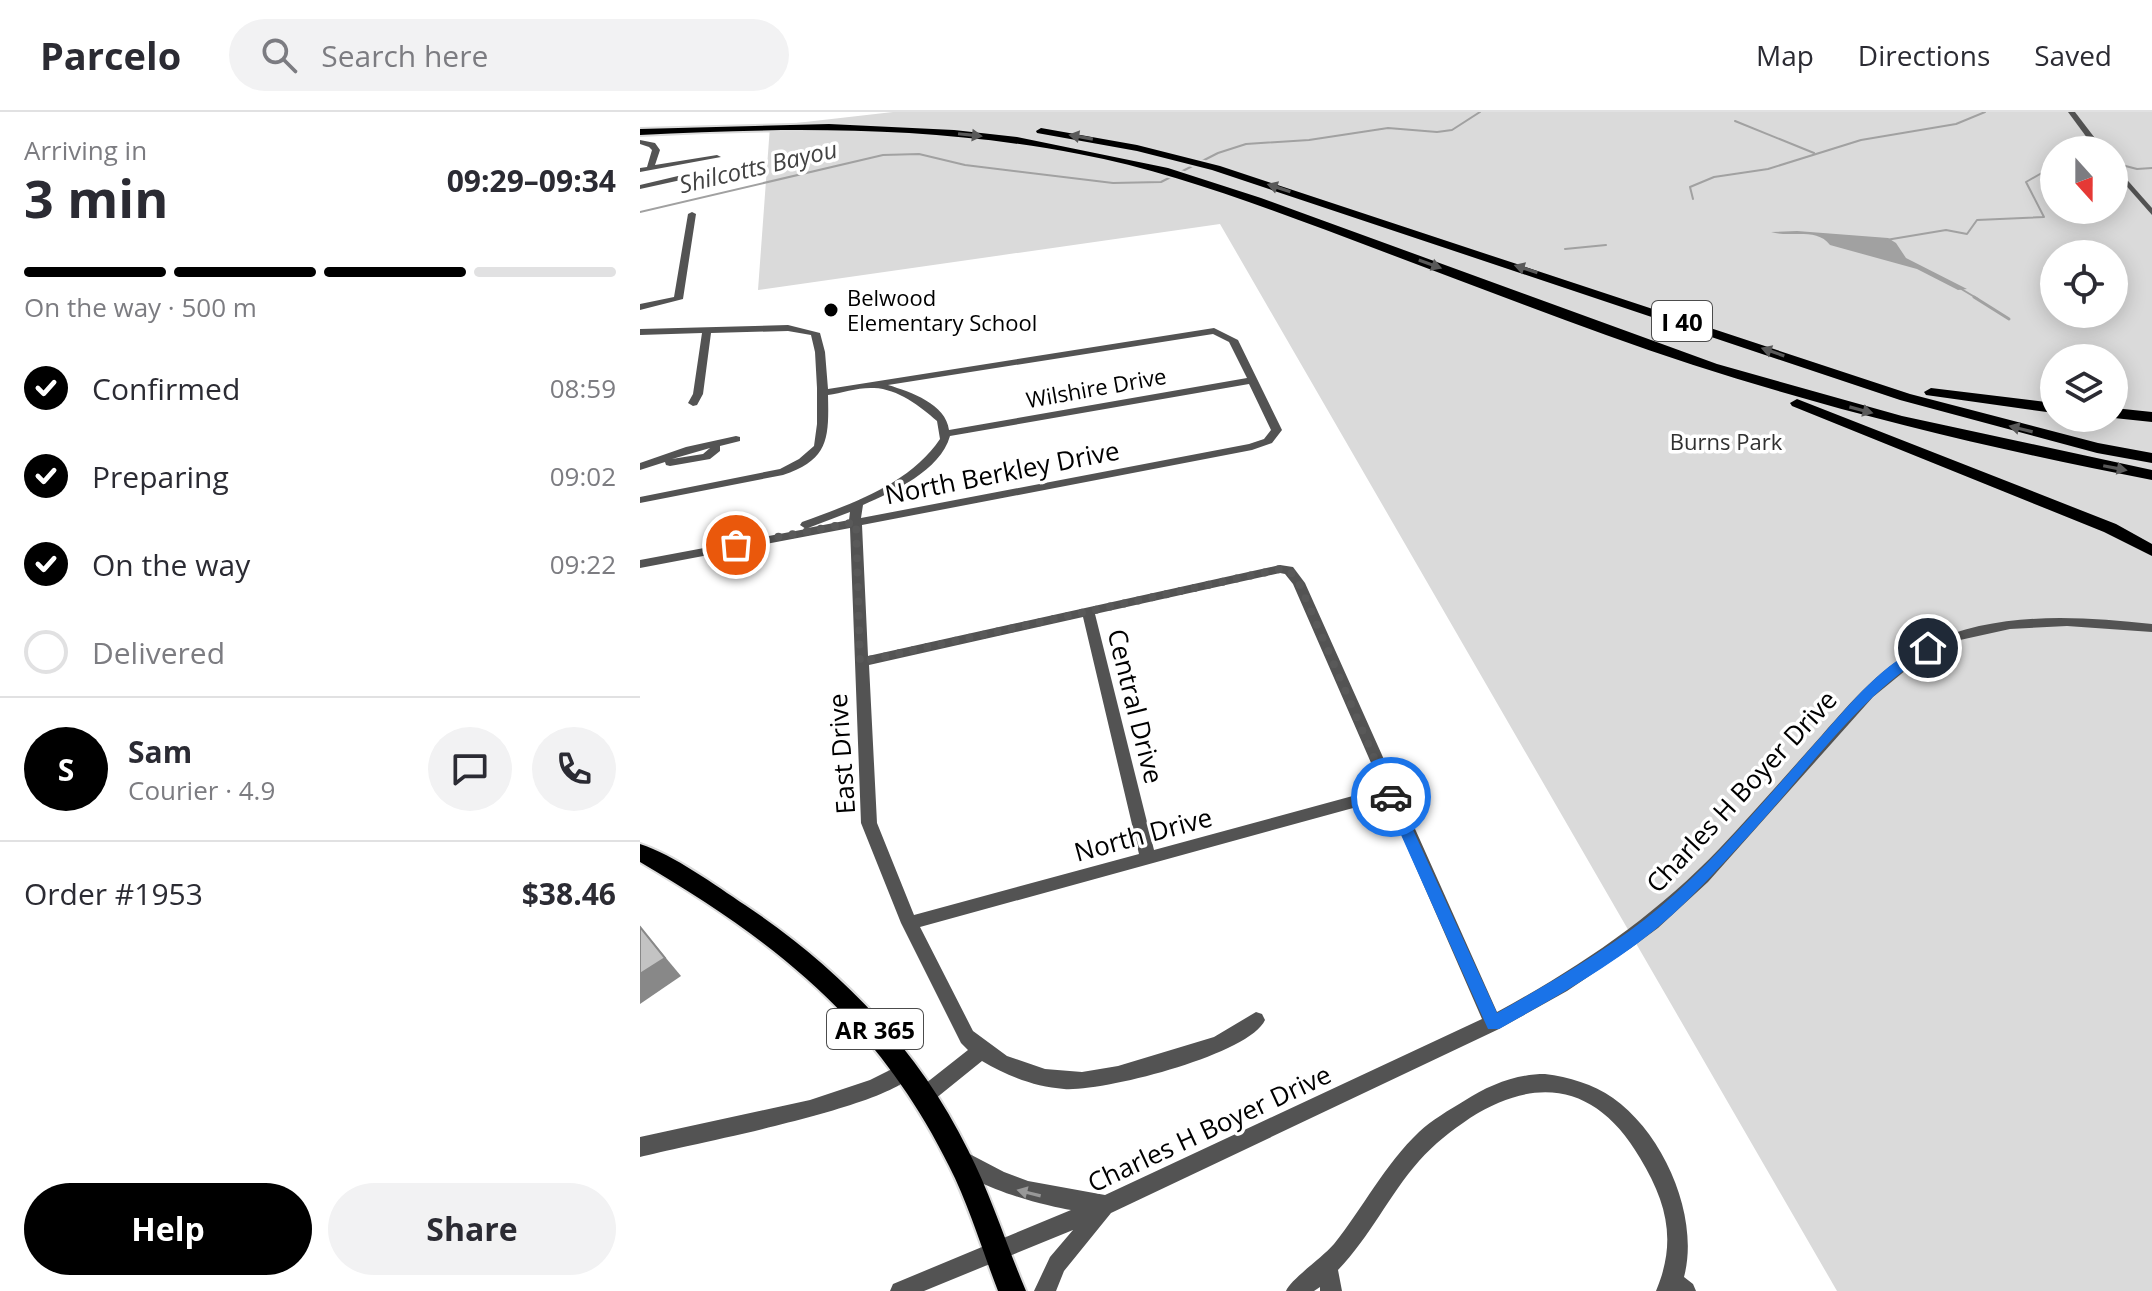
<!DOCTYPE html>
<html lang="en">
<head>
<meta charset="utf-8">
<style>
  body { margin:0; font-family:"Open Sans",sans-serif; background:#f2f2f3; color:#2b2b33; height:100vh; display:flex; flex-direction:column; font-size:30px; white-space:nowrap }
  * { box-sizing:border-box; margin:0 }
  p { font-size:26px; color:#7c7c81 }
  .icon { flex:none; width:44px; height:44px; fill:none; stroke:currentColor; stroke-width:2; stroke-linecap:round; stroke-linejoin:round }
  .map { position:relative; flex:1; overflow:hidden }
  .drawer { display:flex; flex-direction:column; background:#fff; width:640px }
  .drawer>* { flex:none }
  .needle { width:52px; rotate:159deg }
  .tools { position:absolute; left:1400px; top:24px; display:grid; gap:16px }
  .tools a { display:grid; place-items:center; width:88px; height:88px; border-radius:50%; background:#fff; box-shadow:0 4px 20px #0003; font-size:40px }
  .pin { position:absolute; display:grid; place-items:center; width:68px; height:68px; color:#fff; margin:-34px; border:4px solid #fff; border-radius:50%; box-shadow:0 2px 8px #0007 }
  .courier { position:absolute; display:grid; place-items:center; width:80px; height:80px; margin:-40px; border:6px solid #1a73e8; border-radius:50%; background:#fff; color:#222; box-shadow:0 2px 10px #0007 }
  .summary em { font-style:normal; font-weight:700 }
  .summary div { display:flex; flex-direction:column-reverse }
  .summary { display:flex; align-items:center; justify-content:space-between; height:136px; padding:0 24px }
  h1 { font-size:52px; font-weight:700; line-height:60px }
  .bar { display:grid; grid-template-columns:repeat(4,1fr); gap:12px 8px; align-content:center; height:96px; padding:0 24px }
  .bar i { height:10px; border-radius:6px; background:#e1e1e2 }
  .bar .selected { background:#000 }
  .bar p { grid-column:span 4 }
  .line { display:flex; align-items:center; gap:20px; padding:0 24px; border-top:2px solid #e1e1e2 }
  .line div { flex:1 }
  .round { display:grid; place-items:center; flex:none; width:84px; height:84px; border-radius:42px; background:#f2f2f3 }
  ol { padding:0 24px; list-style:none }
  li { display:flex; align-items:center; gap:24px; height:88px }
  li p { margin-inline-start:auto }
  li .icon { padding:8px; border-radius:50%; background:#000; color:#fff; stroke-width:4 }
  li:last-child { color:#7c7c81 }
  li i { width:44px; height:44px; border:4px solid #e1e1e2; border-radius:50% }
  .primary-button { display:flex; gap:16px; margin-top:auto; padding:16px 24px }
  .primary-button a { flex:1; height:92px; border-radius:48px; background:#000; color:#fff; font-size:32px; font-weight:700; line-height:92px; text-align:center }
  .primary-button a+a { background:#f2f2f3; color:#2b2b33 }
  header { display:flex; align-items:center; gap:48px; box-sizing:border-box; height:112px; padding:0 40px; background:#fff; border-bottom:2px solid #e1e1e2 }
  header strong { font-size:38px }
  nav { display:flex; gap:44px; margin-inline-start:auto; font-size:28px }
  .search { width:560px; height:72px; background:#f2f2f3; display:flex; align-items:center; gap:20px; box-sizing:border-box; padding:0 28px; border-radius:44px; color:#7c7c81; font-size:30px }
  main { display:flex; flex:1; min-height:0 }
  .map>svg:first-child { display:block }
  .green { fill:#dadada; fill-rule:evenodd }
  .water { fill:#a1a1a1 }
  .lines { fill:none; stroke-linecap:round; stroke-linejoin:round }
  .stream-far1 { stroke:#a1a1a1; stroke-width:2 }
  .stream { stroke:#a1a1a1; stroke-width:3 }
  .major-casing { stroke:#dbdbdb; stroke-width:4 }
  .highway-casing { stroke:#dbdbdb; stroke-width:4 }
  .minor { fill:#535353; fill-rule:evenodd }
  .major { fill:#000; fill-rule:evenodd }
  .highway { fill:#000; fill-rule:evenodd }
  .shaded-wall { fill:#888 }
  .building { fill:#c3c3c3; stroke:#888; stroke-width:2 }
  .oneway { fill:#595959 }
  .oneway2 { fill:#989898 }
  .route { fill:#1a73e8 }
  .done { stroke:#595959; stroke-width:8; stroke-dasharray:0 14.4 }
  .poi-dot { fill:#000; stroke:#fff; stroke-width:3 }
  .labels { text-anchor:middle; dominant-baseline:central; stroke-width:7; stroke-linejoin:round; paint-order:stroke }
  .far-poi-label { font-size:22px; fill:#000; stroke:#fff; text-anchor:start }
  .far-street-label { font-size:22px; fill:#000; stroke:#fff }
  .far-park-label { font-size:22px; fill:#313131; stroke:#fff }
  .far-water-label { font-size:24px; font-style:italic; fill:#424242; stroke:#fff }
  .shield { fill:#fff; stroke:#4c4c4c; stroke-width:2 }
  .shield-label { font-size:24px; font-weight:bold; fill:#000 }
  .street-label { font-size:26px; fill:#000; stroke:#fff }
</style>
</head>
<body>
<header>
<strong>Parcelo</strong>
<div class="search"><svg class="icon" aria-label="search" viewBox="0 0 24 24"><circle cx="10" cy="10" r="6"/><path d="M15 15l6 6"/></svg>Search here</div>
<nav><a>Map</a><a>Directions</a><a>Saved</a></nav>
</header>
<main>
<section class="drawer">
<div class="summary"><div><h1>3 min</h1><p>Arriving in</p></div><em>09:29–09:34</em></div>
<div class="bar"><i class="selected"></i><i class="selected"></i><i class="selected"></i><i></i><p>On the way · 500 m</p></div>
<ol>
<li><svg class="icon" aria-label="check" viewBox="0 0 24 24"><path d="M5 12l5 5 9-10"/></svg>Confirmed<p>08:59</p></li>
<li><svg class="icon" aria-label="check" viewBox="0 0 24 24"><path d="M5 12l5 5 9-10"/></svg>Preparing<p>09:02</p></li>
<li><svg class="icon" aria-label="check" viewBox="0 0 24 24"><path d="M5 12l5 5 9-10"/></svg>On the way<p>09:22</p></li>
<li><i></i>Delivered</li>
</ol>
<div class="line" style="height:144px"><b class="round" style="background:#000;color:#fff">S</b><div><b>Sam</b><p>Courier · 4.9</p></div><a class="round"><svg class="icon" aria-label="chat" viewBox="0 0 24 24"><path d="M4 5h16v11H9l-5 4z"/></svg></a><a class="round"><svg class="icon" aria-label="phone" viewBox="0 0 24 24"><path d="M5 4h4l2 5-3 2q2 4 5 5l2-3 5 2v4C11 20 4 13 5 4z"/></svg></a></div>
<div class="line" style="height:104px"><div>Order #1953</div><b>$38.46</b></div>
<div class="primary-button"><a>Help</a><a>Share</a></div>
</section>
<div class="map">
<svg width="1512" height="1179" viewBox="0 0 1512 1179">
  <rect width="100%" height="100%" fill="#fff"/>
  <!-- green -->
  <path class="green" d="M253,0H1512V1179H1197L580,112L118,178L130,14ZM1414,38H1474V98H1414ZM1414,142H1474V202H1414ZM1414,246H1474V306H1414Z"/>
  <!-- water -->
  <path class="water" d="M1157,119L1248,126L1256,131L1266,146L1327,177L1318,178L1277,157L1190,133C1177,115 1149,126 1131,120Z"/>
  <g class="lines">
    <!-- stream-far1 -->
    <g class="stream-far1">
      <polyline points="1095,9 1174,41"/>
      <polyline points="1474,51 1497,57 1512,56"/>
      <polyline points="1053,87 1050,75 1074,65 1128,57 1221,28 1316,12 1345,0"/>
      <polyline points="0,100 243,43 279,42 325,53 473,71 521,70 578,41 606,32 669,28 748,16 797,20 812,18 840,0"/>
      <polyline points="1246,128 1306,118 1327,122 1337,108 1404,105 1386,70 1414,54"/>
      <polyline points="925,137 966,133"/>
      <polyline points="1318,175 1338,187"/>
    </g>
    <!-- stream -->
    <polyline class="stream" points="1334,185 1369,207"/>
    <defs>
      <path id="major" d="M0,732C34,743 75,773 105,793C198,855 278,936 328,1038C351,1083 366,1132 386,1179H358C342,1138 329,1093 309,1054C237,909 136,830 0,750Z"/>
      <g id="highway">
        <path d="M189,12L314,18L377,25L528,56L621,86L1077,252L1262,304L1512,358V368C1327,332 1143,287 966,223C872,189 779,153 686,118C604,88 524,58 439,42C294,14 146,15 0,23V17Z"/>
        <polygon points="401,16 497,33 580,54 1270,282 1458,331 1512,341 1512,351 1457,341 1260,288 572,58 497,39 397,21 396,19"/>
        <polygon points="1291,276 1414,291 1414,301 1286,283 1284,280"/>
        <polygon points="1157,287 1476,412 1512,432 1512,444 1464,420 1152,294 1150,291"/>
        <polygon points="1474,296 1512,300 1512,310 1474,306"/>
      </g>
    </defs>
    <!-- major casing -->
    <use href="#major" class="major-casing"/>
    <!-- highway casing -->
    <use href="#highway" class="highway-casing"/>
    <!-- minor -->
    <g class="minor">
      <polygon points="1428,0 1435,0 1464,38 1456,38"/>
      <polygon points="0,28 15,31 20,38 15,53 77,43 81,45 0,60 0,56 7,55 12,38 9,35 0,32"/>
      <polygon points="1474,53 1512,96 1512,103 1474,60"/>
      <polygon points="38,64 42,66 41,68 0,77 0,73"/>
      <polygon points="52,100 56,102 43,187 0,198 0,192 34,185 48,102"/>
      <path d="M148,213L180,221L185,240L188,277L574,216L598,228L642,318L632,331L612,338L222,413L228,544L640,453L653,455L665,471L857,900C940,855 1015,804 1080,736C1115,699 1148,661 1182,623C1212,589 1243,552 1286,532C1357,499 1436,504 1512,512V520L1427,514L1370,517L1320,528L1277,549L1233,585L1068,770L1018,816L991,836L927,879L859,917L471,1101L424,1159L416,1179H394L410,1145L433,1118L284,1179H250L253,1172L431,1098C404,1094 321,1072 310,1047L313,1040L320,1037L364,1060L388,1069L465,1083L842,907L746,687L280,815L333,919L367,944L405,957L442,960L478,954L574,925L616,900L622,902L625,908C609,943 462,980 424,977C395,975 367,964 342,949L290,991L283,994L276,991L274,985L276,979L328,938L321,931L261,811L221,711L210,416L0,456V448L166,417L160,413L162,410C211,392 270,372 300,327L297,309C280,294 258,277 234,276C219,275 202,281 188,283C189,326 189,348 143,363L0,391V385L140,357L159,347L174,334L177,312V276L175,240L171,223L148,219L71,221L63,282L57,293L53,294L48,291L53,282L62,221L0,223V217ZM573,222L589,230L607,266L309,318C306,292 271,280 248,273ZM609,272L631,318L624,327L609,332L221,406L223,393C254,379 300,359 310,324ZM210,400L209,408L168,416ZM640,461L645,462L653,472L742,676L514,738L455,502ZM443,505L499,742L274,803L237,711L229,553Z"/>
      <path d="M96,324L100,325V329L80,334V339L70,347L30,354L26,353L25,350L0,358V351L46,335ZM70,336L63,342L32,347Z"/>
      <path d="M266,950L273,953L275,959C260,994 44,1033 0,1045V1025L170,988L230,968Z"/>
      <path d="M905,962C929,965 953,972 973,986C1024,1022 1060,1105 1044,1165L1053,1172L1056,1179H1016C1037,1129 1027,1091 1000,1046C958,974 899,962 830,1006C811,1019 794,1032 779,1049C749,1083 730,1125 698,1158L702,1179H680V1175L674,1179H646C651,1167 682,1146 694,1132C723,1096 745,1052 779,1020C792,1008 809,998 824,989C849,973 876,962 905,962Z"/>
    </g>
    <!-- major -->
    <use href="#major" class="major"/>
    <!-- highway -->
    <use href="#highway" class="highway"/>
  </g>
  <!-- shaded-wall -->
  <polygon class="shaded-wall" points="0,815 41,864 0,892"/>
  <!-- building -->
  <polygon class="building" points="0,815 25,846 0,862"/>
  <!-- one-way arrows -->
  <defs><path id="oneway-solid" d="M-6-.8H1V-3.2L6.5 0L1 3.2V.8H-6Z" transform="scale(2)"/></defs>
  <g class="oneway">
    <use href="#oneway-solid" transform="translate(330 23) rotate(6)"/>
    <use href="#oneway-solid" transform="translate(441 25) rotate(-170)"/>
    <use href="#oneway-solid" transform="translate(639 76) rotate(-162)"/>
    <use href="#oneway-solid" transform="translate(790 152) rotate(20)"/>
    <use href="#oneway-solid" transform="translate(886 157) rotate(-162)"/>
    <use href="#oneway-solid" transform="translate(1133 240) rotate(-161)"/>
    <use href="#oneway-solid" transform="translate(1221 298) rotate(15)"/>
    <use href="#oneway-solid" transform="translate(1381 317) rotate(-166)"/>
    <use href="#oneway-solid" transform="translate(1475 356) rotate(11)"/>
  </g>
  <use class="oneway2" href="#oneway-solid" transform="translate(389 1081) rotate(-166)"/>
  <!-- route -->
  <path class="route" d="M1288,532L1292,533V539C1214,587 1162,668 1100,733C1078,757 1056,781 1032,803C981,849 919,883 859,917H848L744,685L746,681L751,679L758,685L857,901C913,869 970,837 1020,795C1078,746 1128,684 1179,627C1209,594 1244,548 1288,532Z"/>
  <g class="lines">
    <!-- done -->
    <polyline class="done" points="96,433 216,410 220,550 640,457 649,458 659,471 751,685"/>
  </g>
  <!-- markers -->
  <circle class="poi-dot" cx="191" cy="198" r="8"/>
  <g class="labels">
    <!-- far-poi labels -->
    <g class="far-poi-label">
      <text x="207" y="185">Belwood<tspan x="207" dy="25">Elementary School</tspan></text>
    </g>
    <!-- far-street labels -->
    <g class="far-street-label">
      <text transform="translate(456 275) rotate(-10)">Wilshire Drive</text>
    </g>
    <!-- far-park labels -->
    <g class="far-park-label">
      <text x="1086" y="329">Burns Park</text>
    </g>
    <!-- far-water labels -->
    <g class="far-water-label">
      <text transform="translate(118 54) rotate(-13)">Shilcotts Bayou</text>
    </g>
    <!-- shield labels -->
    <g class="shield">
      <rect x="1012" y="189" width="60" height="40" rx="6"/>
      <rect x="187" y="897" width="96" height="40" rx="6"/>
    </g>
    <g class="shield-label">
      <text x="1042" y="209">I 40</text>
      <text x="235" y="917">AR 365</text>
    </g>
    <!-- street labels -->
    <g class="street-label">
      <text transform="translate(362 360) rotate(-11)">North Berkley Drive</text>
      <text transform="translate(496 594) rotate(76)">Central Drive</text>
      <text transform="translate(201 642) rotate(-94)">East Drive</text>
      <text transform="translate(1101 679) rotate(-47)">Charles H Boyer Drive</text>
      <text transform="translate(503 722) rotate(-15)">North Drive</text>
      <text transform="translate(569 1016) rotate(-25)">Charles H Boyer Drive</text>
    </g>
  </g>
</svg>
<div class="tools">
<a><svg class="needle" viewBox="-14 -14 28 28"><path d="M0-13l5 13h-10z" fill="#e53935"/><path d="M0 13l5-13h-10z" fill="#7c7c81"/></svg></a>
<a><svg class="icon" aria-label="locate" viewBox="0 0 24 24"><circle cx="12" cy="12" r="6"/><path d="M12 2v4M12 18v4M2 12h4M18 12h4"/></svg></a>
<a><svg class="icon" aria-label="layers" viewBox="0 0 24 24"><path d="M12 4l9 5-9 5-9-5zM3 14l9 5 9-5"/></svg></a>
</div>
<div class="pin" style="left:96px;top:433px;background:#ea580c"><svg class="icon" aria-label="bag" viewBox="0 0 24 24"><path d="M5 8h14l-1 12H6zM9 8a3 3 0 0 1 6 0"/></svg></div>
<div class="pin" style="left:1288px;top:536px;background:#1f2937"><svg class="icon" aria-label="home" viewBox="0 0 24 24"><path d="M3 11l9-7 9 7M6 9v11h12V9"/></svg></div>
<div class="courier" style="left:751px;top:685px"><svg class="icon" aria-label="car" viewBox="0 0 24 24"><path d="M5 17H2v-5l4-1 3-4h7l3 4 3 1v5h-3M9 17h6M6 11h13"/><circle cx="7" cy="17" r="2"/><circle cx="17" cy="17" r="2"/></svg></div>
</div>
</main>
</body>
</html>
